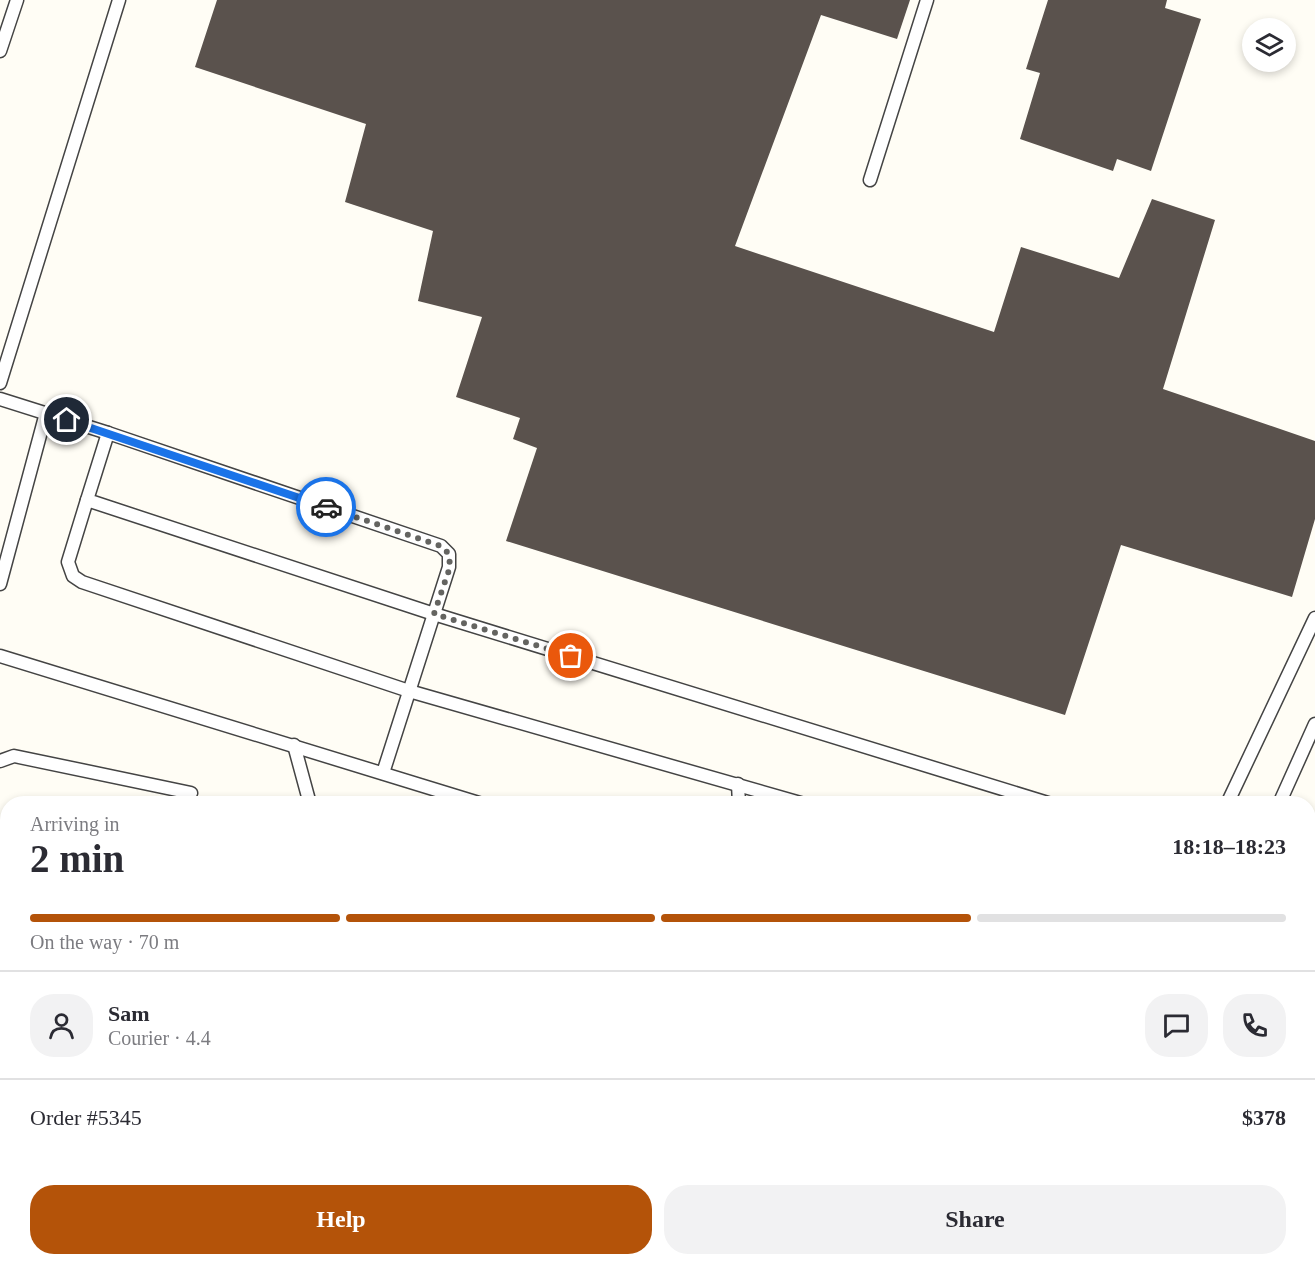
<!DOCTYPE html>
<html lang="en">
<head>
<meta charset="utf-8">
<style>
  body { margin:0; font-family:Georgia,serif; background:#f2f2f3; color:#2b2b33; height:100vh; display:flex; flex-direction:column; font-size:22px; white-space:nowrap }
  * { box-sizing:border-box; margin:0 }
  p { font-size:20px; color:#7c7c81 }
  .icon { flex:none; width:33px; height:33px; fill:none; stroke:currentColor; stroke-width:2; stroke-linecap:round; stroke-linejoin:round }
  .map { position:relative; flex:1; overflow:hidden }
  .panel { position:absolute; left:0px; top:796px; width:1316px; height:470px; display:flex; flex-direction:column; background:#fff; border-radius:24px 24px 0 0; box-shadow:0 3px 9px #0003 }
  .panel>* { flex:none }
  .controls { position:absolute; left:1242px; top:18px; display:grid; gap:12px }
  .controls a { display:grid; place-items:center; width:54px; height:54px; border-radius:50%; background:#fff; box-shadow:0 3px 9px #0003; font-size:30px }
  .pin { position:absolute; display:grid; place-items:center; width:51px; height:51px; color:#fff; margin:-26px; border:3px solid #fff; border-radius:50%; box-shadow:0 2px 6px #0007 }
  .courier { position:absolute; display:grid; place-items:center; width:60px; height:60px; margin:-30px; border:4px solid #1a73e8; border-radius:50%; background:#fff; color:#222; box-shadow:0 2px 8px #0007 }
  .headline em { font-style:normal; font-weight:700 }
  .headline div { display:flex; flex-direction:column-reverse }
  .headline { display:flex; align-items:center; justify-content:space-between; height:102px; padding:0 30px }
  h1 { font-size:39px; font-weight:700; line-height:45px }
  .bar { display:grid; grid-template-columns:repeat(4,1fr); gap:9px 6px; align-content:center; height:72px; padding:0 30px }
  .bar i { height:8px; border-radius:4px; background:#e1e1e2 }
  .bar .current { background:#b45309 }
  .bar p { grid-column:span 4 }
  .line { display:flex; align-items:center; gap:15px; padding:0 30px; border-top:2px solid #e1e1e2 }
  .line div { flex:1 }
  .round { display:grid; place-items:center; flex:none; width:63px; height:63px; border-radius:24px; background:#f2f2f3 }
  .action { display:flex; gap:12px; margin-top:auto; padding:12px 30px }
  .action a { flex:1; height:69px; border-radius:24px; background:#b45309; color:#fff; font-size:24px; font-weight:700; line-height:69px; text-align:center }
  .action a+a { background:#f2f2f3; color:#2b2b33 }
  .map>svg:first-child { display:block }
  .building { fill:#5a524d }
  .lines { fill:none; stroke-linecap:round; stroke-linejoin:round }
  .lane-casing { stroke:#444; stroke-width:15 }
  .highway-casing { stroke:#222; stroke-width:36 }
  .lane { stroke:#fff; stroke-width:12 }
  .highway { stroke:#f5a25d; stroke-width:33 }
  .done { stroke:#646461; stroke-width:6; stroke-dasharray:0 10.8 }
  .route { stroke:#1a73e8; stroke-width:8 }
</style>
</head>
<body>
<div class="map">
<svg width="1315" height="1265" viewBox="0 0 1315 1265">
  <rect width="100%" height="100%" fill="#fffdf5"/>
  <!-- building -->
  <g class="building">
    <polygon points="217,0 910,0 897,39 821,15 735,246 994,332 1021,247 1119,278 1152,199 1215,220 1163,389 1315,441 1315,519 1292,597 1121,545 1065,715 506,541 537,448 513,439 520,418 456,397 482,317 418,301 433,231 345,202 366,124 195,67"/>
    <polygon points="1048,0 1167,0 1165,8 1201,19 1151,171 1117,159 1113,171 1020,139 1040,73 1026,69"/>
    <polygon points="0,1162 8,1165 8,1258 36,1258 33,1265 0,1265"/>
  </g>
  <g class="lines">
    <defs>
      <g id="lane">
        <polyline points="0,51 17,0"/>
        <polyline points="870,180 927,0"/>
        <polyline points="0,383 119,0"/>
        <polyline points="0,399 108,433 441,546 449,554 449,567 383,773"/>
        <polyline points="108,433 87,500 434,614 1051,804"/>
        <polyline points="87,500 68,562 73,576 82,582 409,691 804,804"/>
        <polyline points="0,584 46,413"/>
        <polyline points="0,656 482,804"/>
        <polyline points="294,745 310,804"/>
        <polyline points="0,761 14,756 191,793"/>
        <polyline points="738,784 739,804"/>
        <polyline points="1227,804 1315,618"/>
        <polyline points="1279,804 1315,724"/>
        <polyline points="1308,885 1315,870"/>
        <polyline points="0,991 8,991"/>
        <polyline points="0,1100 8,1105"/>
        <polyline points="95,1265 98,1258"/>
      </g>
      <g id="highway">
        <polyline points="0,859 8,862"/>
        <polyline points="0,909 8,913"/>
        <polyline points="1308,1252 1315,1256"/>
        <polyline points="962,1258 981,1265"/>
        <polyline points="1069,1258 1088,1265"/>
        <polyline points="1229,1258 1249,1265"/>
        <polyline points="1145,1265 1148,1258"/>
      </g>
    </defs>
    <!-- lane casing -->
    <use href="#lane" class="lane-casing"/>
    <!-- highway casing -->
    <use href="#highway" class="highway-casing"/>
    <!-- lane -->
    <use href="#lane" class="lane"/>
    <!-- highway -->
    <use href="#highway" class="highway"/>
  </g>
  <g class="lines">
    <!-- done -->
    <polyline class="done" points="326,507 441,546 449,554 450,567 434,614 571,656"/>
    <!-- route -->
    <polyline class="route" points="67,420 326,507"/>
  </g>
</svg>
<div class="controls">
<a><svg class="icon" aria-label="layers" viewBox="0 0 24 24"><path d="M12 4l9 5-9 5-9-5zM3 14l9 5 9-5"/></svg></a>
</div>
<div class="pin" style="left:571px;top:656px;background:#ea580c"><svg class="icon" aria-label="bag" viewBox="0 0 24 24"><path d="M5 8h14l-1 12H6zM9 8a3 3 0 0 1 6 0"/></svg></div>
<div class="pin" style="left:67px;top:420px;background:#1f2937"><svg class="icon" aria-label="home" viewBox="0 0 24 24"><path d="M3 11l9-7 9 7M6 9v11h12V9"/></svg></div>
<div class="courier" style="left:326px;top:507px"><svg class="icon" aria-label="car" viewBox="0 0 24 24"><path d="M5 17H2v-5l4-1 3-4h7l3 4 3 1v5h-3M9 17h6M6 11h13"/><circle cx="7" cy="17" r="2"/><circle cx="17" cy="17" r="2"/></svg></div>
<section class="panel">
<div class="headline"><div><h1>2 min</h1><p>Arriving in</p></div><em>18:18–18:23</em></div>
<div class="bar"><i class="current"></i><i class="current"></i><i class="current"></i><i></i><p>On the way · 70 m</p></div>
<div class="line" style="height:108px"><a class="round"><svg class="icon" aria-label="person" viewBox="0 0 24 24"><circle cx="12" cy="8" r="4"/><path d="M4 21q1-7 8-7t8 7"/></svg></a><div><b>Sam</b><p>Courier · 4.4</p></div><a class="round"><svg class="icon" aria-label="chat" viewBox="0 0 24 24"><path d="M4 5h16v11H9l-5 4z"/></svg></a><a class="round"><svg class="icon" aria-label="phone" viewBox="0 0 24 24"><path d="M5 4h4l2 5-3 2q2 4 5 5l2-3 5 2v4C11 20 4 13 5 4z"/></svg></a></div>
<div class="line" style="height:78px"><div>Order #5345</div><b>$378</b></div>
<div class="action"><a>Help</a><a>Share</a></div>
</section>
</div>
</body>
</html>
